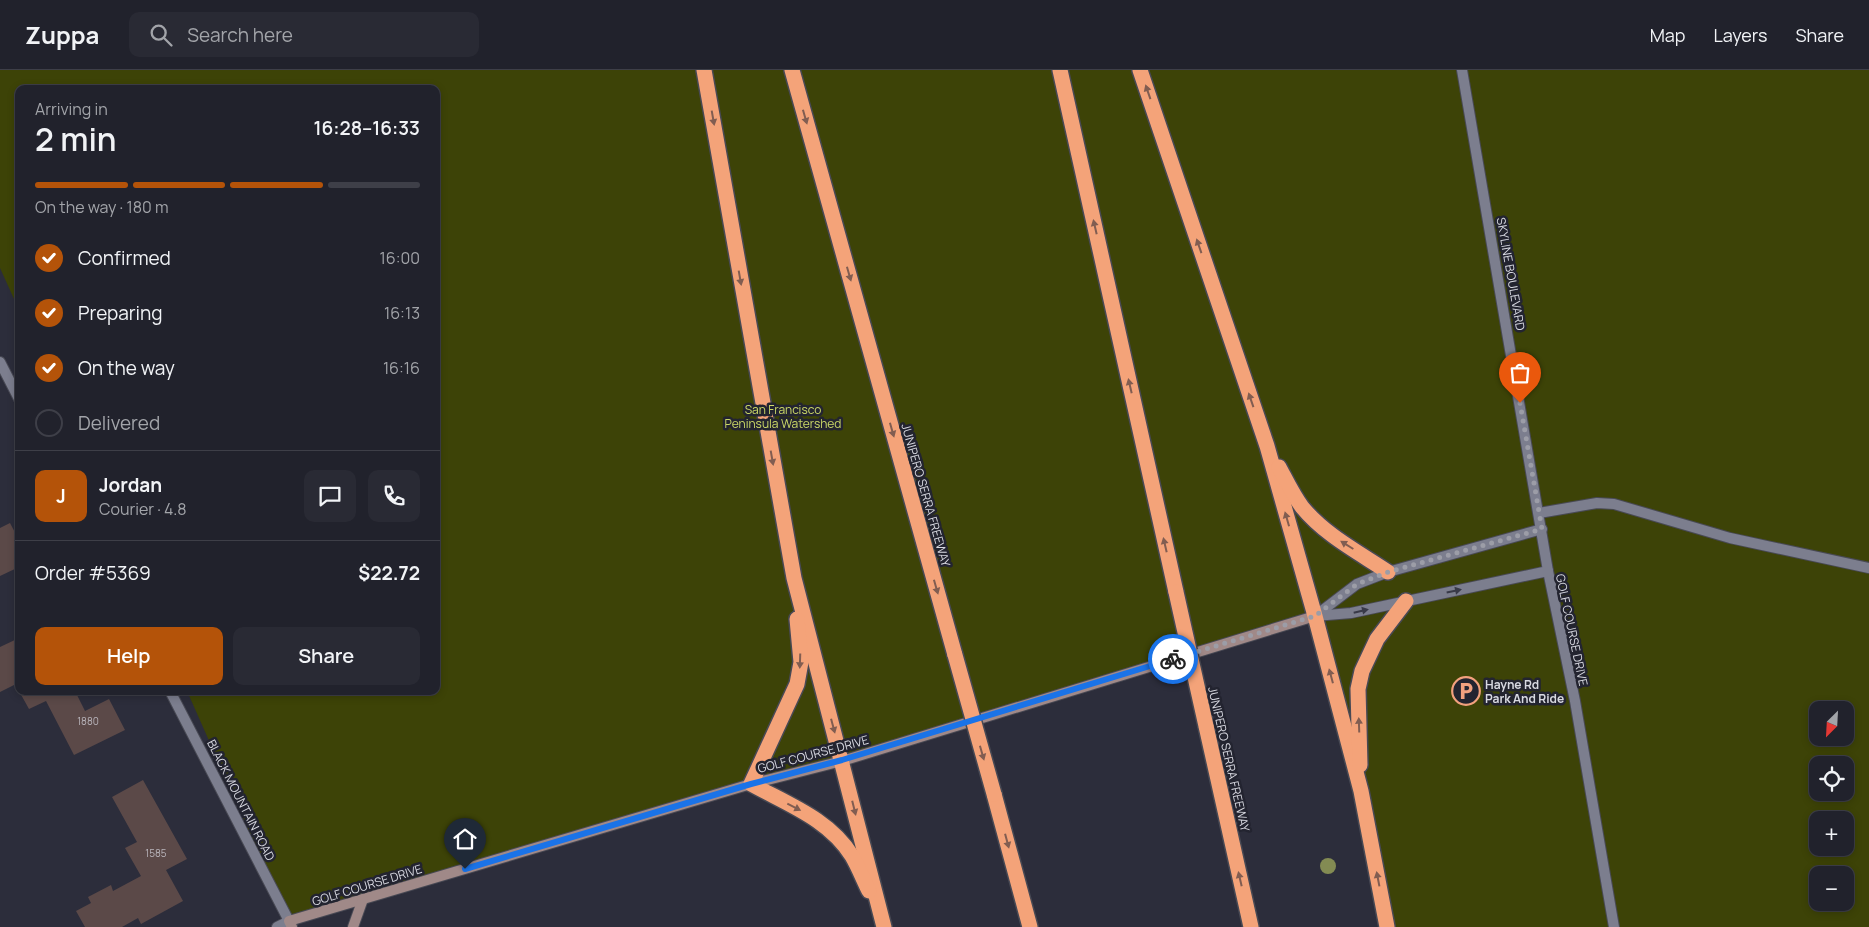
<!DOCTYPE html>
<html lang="en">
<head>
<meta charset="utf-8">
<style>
  body { margin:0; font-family:Manrope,sans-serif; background:#292a34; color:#f1f3f6; height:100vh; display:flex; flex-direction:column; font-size:19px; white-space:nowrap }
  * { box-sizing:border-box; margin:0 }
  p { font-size:16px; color:#a2a4a9 }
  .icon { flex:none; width:28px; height:28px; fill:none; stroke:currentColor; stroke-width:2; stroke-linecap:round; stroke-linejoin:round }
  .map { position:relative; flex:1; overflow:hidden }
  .panel { position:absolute; left:15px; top:15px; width:425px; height:610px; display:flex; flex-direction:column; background:#21222c; border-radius:10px; box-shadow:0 2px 8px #0003,0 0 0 1px #3e3f48 }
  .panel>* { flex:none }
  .needle { width:32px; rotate:204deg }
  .buttons { position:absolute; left:1809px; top:631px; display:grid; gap:10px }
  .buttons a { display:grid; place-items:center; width:45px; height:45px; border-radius:10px; background:#21222c; box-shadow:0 2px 8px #0003,0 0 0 1px #3e3f48; font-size:25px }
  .pin { position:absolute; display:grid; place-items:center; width:42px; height:42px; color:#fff; margin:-51px -21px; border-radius:50% 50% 50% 0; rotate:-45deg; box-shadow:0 0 5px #0007 }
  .pin .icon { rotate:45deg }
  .courier { position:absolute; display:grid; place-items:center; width:50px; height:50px; margin:-25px; border:4px solid #1a73e8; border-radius:50%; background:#fff; color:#222; box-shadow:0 1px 6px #0007 }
  .summary em { font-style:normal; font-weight:600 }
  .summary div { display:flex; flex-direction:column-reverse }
  .summary { display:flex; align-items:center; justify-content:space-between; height:85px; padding:0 20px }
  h1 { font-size:32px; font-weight:600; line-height:38px }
  .bar { display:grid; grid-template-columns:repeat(4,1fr); gap:8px 5px; align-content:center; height:60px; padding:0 20px }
  .bar i { height:6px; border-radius:4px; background:#3e3f48 }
  .bar .current { background:#b45309 }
  .bar p { grid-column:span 4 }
  .line { display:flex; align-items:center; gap:12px; padding:0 20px; border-top:1px solid #3e3f48 }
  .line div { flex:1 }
  .round { display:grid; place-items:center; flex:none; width:52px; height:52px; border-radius:10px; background:#292a34 }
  ol { padding:0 20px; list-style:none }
  li { display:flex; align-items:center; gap:15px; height:55px }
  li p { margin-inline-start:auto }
  li .icon { padding:5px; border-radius:50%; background:#b45309; color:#fff; stroke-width:4 }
  li:last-child { color:#a2a4a9 }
  li i { width:28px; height:28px; border:2px solid #3e3f48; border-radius:50% }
  .action { display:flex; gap:10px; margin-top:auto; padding:10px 20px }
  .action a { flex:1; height:58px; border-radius:10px; background:#b45309; color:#fff; font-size:20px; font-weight:600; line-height:58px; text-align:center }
  .action a+a { background:#292a34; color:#f1f3f6 }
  header { display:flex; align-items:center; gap:30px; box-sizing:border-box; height:70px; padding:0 25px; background:#21222c; border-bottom:1px solid #3e3f48 }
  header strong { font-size:24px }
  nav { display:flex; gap:28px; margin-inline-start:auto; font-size:18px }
  .search { width:350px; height:45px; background:#292a34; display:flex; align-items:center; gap:12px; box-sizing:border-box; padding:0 18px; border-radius:10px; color:#a2a4a9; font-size:19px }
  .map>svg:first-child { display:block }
  .green { fill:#3d4307; fill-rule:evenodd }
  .building { fill:#5b4948 }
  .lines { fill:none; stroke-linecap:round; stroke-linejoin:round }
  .service-casing { stroke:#484954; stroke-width:12 }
  .minor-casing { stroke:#484954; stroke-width:12 }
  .tertiary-casing { stroke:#484954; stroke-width:12 }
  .secondary-casing { stroke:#484954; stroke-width:12 }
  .motorway-casing { stroke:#484954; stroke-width:18 }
  .service { stroke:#7c7e8e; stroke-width:10 }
  .minor { stroke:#7c7e8e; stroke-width:10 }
  .tertiary { stroke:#7c7e8e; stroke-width:10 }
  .secondary { stroke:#a08988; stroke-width:10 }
  .motorway { stroke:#f4a379; stroke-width:15 }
  .motorway-bridge-casing { stroke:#484954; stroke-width:18; stroke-linecap:butt }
  .motorway-bridge { stroke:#f4a379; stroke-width:15 }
  .tree { fill:#838b53 }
  .oneway { fill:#815d51 }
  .oneway2 { fill:#393a48 }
  .done { stroke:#9c9da7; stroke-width:5; stroke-dasharray:0 9 }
  .route { stroke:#1a73e8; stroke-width:6 }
  .labels { text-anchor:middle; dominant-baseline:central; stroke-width:5; stroke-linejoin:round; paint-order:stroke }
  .number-label { font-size:10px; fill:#b9b5bb }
  .street-label { font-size:12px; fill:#d8d9e1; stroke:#232430 }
  .park-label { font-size:12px; fill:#cbd867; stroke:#232430 }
  .poi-label { font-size:12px; font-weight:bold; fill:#d8d9e1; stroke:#232430; text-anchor:start }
</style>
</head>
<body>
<header>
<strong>Zuppa</strong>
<div class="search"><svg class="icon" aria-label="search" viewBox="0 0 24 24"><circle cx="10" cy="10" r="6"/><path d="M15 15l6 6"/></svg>Search here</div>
<nav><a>Map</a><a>Layers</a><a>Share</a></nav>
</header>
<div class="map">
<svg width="1869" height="857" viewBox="0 0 1869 857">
  <rect width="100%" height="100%" fill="#2c2d3b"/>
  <!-- green -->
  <path class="green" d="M0,0H1869V857H1388L1315,546L289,851L187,621H436V19H19V240L0,198ZM1818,640H1845V668H1818ZM1818,695H1845V722H1818ZM1818,750H1845V778H1818ZM1818,805H1845V832H1818Z"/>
  <!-- building -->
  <g class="building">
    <polygon points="10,453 19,470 19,497 0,506 0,458"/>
    <polygon points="19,568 19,620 16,614 0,622 0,577"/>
    <polygon points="19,621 75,621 85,641 109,629 125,660 74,685 46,631 29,639"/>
    <polygon points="143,710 187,789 166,800 183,831 141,854 138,848 122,857 85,857 76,841 91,833 88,827 111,815 113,821 141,806 125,778 137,772 112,727"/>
  </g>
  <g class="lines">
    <defs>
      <polyline id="service" points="1539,443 1597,433 1614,434 1730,468 1869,498"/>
      <g id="minor">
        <polyline points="0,292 19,329"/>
        <polyline points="1548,501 1575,631 1614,857"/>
        <polyline points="170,621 289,851"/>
      </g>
      <g id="tertiary">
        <polyline points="1315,546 1351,543 1548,501 1462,0"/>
        <polyline points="1315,546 1357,514 1388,502 1542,459"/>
        <polyline points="277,857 289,851"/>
      </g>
      <g id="secondary">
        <polyline points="292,857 289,851 751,714 842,691 1315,546"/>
        <polyline points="353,857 363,829"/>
      </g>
      <g id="motorway">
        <polyline points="704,0 794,508 884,857"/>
        <polyline points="792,0 955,585"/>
        <polyline points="1060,0 1176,522"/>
        <polyline points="1140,0 1267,376 1315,546 1361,721 1387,857"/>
        <path d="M1279,397C1286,410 1293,425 1302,437C1325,465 1358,482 1388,502"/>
        <path d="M797,549L801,592L797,614L751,714C787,734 829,749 852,786C858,796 863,809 869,821"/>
        <polyline points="1206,656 1251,857"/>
        <polyline points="1360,695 1358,619 1362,601 1377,569 1406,531"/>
        <polyline points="994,724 1030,857"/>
      </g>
    </defs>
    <!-- service casing -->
    <use href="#service" class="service-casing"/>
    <!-- minor casing -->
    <use href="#minor" class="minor-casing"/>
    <!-- tertiary casing -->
    <use href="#tertiary" class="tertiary-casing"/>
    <!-- secondary casing -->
    <use href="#secondary" class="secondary-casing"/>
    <!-- motorway casing -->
    <use href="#motorway" class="motorway-casing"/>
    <!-- service -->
    <use href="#service" class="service"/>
    <!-- minor -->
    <use href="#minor" class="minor"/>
    <!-- tertiary -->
    <use href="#tertiary" class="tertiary"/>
    <!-- secondary -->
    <use href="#secondary" class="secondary"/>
    <!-- motorway -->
    <use href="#motorway" class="motorway"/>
    <defs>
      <g id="motorway-bridge">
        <polyline points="1176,522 1206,656"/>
        <polyline points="955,585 994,724"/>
      </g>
    </defs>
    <!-- motorway-bridge casing -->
    <use href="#motorway-bridge" class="motorway-bridge-casing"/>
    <!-- motorway-bridge -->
    <use href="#motorway-bridge" class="motorway-bridge"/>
  </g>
  <!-- trees -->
  <circle class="tree" cx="1328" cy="796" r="8"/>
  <!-- one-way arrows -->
  <defs><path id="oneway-solid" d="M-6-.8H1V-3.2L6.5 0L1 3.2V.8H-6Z" transform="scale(1.25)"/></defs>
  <g class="oneway">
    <use href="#oneway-solid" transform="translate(1148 22) rotate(-109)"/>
    <use href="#oneway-solid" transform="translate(805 47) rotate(74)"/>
    <use href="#oneway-solid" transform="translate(713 48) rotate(80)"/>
    <use href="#oneway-solid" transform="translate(1095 157) rotate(-103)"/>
    <use href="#oneway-solid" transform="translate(1199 176) rotate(-109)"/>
    <use href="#oneway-solid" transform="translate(849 204) rotate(74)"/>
    <use href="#oneway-solid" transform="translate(740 208) rotate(80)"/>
    <use href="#oneway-solid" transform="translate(1130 316) rotate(-103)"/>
    <use href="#oneway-solid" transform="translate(1251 330) rotate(-109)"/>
    <use href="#oneway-solid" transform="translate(892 360) rotate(74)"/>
    <use href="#oneway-solid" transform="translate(772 388) rotate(80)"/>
    <use href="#oneway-solid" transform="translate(1287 449) rotate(-106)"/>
    <use href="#oneway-solid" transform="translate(1165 475) rotate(-103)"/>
    <use href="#oneway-solid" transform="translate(1347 475) rotate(-148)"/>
    <use href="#oneway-solid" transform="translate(936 517) rotate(74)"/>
    <use href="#oneway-solid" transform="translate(800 591) rotate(92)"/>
    <use href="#oneway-solid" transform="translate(1331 606) rotate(-105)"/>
    <use href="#oneway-solid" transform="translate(1359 655) rotate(-92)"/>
    <use href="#oneway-solid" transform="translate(833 656) rotate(75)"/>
    <use href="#oneway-solid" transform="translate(982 683) rotate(74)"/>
    <use href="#oneway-solid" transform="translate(794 737) rotate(27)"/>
    <use href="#oneway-solid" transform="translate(854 738) rotate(76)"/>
    <use href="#oneway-solid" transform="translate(1007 771) rotate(75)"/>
    <use href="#oneway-solid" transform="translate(1240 809) rotate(-103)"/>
    <use href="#oneway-solid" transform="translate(1378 809) rotate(-101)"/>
  </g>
  <g class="oneway2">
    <use href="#oneway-solid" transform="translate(1454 521) rotate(-12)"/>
    <use href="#oneway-solid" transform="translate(1361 541) rotate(-13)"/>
  </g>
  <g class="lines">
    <!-- done -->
    <polyline class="done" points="1173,589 1315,546 1357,514 1388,502 1542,459 1520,333"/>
    <!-- route -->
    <polyline class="route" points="465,799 751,714 842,690 1173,589"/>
  </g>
  <!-- icons -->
  <defs>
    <symbol id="parking-ring" viewBox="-11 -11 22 22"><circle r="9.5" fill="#232430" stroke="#f2a17e" stroke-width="1.5"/><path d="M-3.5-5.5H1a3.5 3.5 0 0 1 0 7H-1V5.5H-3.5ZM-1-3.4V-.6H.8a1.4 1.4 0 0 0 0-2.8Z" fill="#f2a17e"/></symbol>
  </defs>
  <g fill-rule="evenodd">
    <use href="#parking-ring" x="1450" y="605" width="32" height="32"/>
  </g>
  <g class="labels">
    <!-- number labels -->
    <g class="number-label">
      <text x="88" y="651">1880</text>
      <text x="156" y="783">1585</text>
    </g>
    <!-- street labels -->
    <g class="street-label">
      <text transform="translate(1511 204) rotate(80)">SKYLINE BOULEVARD</text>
      <text transform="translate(926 425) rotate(74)">JUNIPERO SERRA FREEWAY</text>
      <text transform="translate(1572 560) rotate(78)">GOLF COURSE DRIVE</text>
      <text transform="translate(813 684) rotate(-15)">GOLF COURSE DRIVE</text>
      <text transform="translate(1229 689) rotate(77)">JUNIPERO SERRA FREEWAY</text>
      <text transform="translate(241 730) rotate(63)">BLACK MOUNTAIN ROAD</text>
      <text transform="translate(367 815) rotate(-17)">GOLF COURSE DRIVE</text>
    </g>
    <!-- park labels -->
    <g class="park-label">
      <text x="783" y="339">San Francisco<tspan x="783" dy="14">Peninsula Watershed</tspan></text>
    </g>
    <!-- poi labels -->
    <g class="poi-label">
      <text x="1485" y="614">Hayne Rd<tspan x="1485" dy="14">Park And Ride</tspan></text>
    </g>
  </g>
</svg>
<div class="buttons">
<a><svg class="needle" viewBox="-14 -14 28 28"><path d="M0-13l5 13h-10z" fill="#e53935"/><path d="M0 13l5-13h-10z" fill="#a2a4a9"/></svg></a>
<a><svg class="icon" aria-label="locate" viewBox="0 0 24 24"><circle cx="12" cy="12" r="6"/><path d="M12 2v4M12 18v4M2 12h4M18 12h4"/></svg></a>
<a>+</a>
<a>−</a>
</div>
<div class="pin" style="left:1520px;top:333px;background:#ea580c"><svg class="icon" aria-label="bag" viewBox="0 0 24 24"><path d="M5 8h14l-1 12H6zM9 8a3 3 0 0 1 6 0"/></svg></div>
<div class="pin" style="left:465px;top:799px;background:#1f2937"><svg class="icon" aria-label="home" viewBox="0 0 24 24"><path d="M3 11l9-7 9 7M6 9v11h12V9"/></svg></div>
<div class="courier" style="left:1173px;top:589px"><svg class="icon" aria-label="bike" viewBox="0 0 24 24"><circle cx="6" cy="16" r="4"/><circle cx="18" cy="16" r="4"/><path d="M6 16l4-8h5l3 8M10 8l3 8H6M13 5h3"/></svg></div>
<section class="panel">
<div class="summary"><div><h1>2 min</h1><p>Arriving in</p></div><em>16:28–16:33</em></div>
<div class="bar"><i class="current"></i><i class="current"></i><i class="current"></i><i></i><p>On the way · 180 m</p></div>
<ol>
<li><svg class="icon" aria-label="check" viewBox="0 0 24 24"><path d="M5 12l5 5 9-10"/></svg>Confirmed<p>16:00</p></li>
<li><svg class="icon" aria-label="check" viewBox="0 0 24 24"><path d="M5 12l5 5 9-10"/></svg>Preparing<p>16:13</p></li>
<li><svg class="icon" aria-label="check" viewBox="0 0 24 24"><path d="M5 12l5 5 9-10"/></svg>On the way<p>16:16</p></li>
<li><i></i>Delivered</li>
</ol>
<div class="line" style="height:90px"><b class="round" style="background:#b45309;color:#fff">J</b><div><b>Jordan</b><p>Courier · 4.8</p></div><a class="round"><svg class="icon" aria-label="chat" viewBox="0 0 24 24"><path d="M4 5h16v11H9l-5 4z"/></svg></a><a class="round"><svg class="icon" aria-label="phone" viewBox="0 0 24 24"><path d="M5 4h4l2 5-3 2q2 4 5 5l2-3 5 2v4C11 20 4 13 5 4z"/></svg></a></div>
<div class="line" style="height:65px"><div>Order #5369</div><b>$22.72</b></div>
<div class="action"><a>Help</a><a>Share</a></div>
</section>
</div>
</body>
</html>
